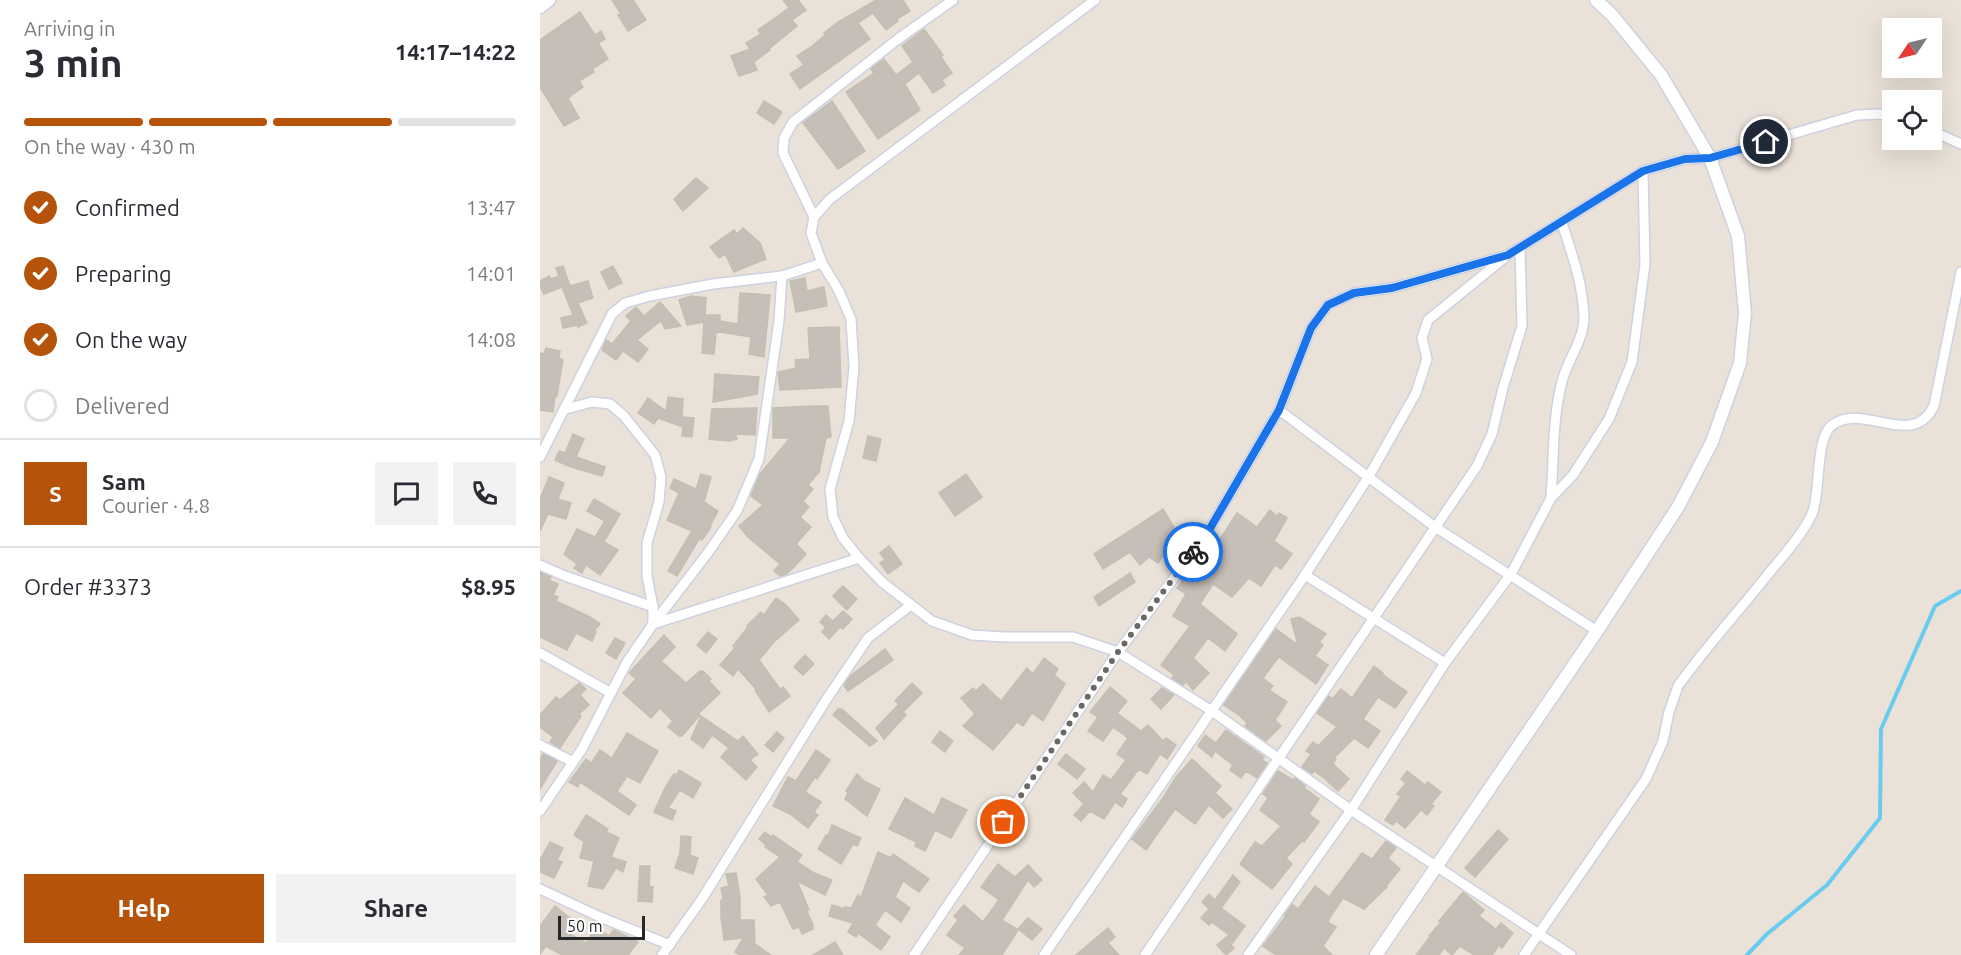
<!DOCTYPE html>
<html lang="en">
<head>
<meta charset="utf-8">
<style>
  body { margin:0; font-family:Ubuntu,sans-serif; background:#f2f2f3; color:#2b2b33; height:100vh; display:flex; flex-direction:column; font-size:22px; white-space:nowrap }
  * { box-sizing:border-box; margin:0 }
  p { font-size:20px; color:#7c7c81 }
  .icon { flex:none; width:33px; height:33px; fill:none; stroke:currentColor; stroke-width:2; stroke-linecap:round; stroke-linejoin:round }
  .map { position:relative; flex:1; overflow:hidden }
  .side { display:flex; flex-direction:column; background:#fff; width:540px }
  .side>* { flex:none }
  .needle { width:39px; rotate:235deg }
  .controls { position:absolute; left:1342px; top:18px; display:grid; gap:12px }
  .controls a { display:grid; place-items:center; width:60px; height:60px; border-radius:0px; background:#fff; box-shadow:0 6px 24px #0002; font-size:30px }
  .scale { position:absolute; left:18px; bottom:15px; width:87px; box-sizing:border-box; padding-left:6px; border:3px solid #272727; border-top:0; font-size:16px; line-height:21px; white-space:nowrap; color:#272727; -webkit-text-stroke:4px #fff; paint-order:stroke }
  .pin { position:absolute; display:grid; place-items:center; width:51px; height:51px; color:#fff; margin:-26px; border:3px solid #fff; border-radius:50%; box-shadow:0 2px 6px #0007 }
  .courier { position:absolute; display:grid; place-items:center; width:60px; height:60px; margin:-30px; border:4px solid #1a73e8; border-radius:50%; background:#fff; color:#222; box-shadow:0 2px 8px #0007 }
  .head em { font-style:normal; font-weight:700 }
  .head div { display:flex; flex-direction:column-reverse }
  .head { display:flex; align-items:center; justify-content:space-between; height:102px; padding:0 24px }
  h1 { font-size:39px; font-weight:700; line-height:45px }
  .bar { display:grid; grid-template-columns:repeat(4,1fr); gap:9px 6px; align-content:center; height:72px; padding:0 24px }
  .bar i { height:8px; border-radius:4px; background:#e1e1e2 }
  .bar .active { background:#b45309 }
  .bar p { grid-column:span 4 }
  .line { display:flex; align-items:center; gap:15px; padding:0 24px; border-top:2px solid #e1e1e2 }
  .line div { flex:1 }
  .round { display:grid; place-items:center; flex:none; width:63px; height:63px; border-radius:0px; background:#f2f2f3 }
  ol { padding:0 24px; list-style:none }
  li { display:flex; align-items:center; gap:18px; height:66px }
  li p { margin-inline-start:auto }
  li .icon { padding:6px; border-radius:50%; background:#b45309; color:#fff; stroke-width:4 }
  li:last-child { color:#7c7c81 }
  li i { width:33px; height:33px; border:3px solid #e1e1e2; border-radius:50% }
  .primary-button { display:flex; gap:12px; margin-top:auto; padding:12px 24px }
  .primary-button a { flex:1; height:69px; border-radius:0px; background:#b45309; color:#fff; font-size:24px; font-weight:700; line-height:69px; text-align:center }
  .primary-button a+a { background:#f2f2f3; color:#2b2b33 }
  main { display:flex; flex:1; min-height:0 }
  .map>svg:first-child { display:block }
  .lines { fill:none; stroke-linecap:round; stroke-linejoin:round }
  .stream { stroke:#69ccee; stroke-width:4 }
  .building { fill:#c5bfb8; stroke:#c5beb2; stroke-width:1.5 }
  .minor-casing { stroke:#cdd1e1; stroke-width:12 }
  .tertiary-casing { stroke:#cdd1e1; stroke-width:15 }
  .minor { stroke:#fff; stroke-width:9 }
  .tertiary { stroke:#fff; stroke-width:12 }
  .done { stroke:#6b6865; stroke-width:6; stroke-dasharray:0 10.8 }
  .route { stroke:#1a73e8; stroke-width:8 }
</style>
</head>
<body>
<main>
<section class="side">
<div class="head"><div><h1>3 min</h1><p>Arriving in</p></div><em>14:17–14:22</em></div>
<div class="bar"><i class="active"></i><i class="active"></i><i class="active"></i><i></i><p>On the way · 430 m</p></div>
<ol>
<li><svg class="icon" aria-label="check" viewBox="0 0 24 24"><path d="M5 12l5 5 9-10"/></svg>Confirmed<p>13:47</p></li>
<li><svg class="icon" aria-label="check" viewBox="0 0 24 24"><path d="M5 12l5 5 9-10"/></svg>Preparing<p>14:01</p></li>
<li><svg class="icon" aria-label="check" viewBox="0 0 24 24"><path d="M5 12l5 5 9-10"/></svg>On the way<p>14:08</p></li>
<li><i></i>Delivered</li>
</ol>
<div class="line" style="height:108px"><b class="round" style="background:#b45309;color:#fff">S</b><div><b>Sam</b><p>Courier · 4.8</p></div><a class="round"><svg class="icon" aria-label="chat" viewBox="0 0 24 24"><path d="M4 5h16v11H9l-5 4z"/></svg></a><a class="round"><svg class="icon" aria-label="phone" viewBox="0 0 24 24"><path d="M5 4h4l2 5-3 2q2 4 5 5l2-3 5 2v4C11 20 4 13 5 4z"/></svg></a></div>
<div class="line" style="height:78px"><div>Order #3373</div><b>$8.95</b></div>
<div class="primary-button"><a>Help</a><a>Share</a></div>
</section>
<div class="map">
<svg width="1421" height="955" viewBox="0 0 1421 955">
  <rect width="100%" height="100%" fill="#eae2d8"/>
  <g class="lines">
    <!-- stream -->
    <polyline class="stream" points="1207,955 1227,934 1287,885 1340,818 1341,729 1395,606 1421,591"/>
  </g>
  <!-- building -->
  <g class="building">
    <polygon points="72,0 93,0 106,20 88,31 78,15 81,14"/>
    <polygon points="243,0 258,0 266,10 252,20 257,26 229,49 230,50 214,62 217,70 199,76 191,56 210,49 206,43 221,34 218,30 249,8"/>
    <polygon points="336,0 363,0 370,11 357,19 358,21 346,30 333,13 318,23 330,39 260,89 250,74 264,65 257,56 271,47 285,35 284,33 298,22"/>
    <polygon points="40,12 55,35 61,31 65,39 58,43 68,59 52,69 54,72 39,81 43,87 28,98 39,118 24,126 0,87 0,40"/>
    <polygon points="384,29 403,55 401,57 412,73 402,80 405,85 393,93 379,73 365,84 380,110 338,139 306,92 334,73 331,69 344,59 356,75 373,62 362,46"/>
    <polygon points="224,101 242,112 234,124 217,113"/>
    <polygon points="292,101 325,151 298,169 263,123"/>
    <polygon points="156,178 168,188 143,211 134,199"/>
    <polygon points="203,228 220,243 226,259 194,272 185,254 179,258 170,247 194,230 197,234"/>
    <polygon points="23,266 30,286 48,281 53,298 38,303 47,323 38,327 38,325 23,328 21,318 33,315 22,287 4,294 0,286 0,281 9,276 11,279 19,276 16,268"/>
    <polygon points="73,266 82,283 69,289 61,272"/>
    <polygon points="265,278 267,291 284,287 287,306 256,312 250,281"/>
    <polygon points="200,293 230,295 224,357 209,354 211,337 180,332 176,333 174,354 162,353 164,322 147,325 139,300 151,296 166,298 165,315 180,315 180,321 198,324"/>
    <polygon points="120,302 141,326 125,329 121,321 118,323 97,340 108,349 98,362 83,351 76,360 62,350 66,340 72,344 91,321 86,316 96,307 104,316"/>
    <polygon points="299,327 301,387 240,390 238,372 256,368 255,360 270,359 268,328"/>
    <polygon points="6,348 20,351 19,358 23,360 17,396 15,396 13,412 0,410 0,353 4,354"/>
    <polygon points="175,374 219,377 217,394 173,402"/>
    <polygon points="128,397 143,399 142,417 154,418 152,437 142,436 143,427 118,418 114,424 98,413 108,398 126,411"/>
    <polygon points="272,406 288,406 291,437 286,438 279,472 268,485 273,489 263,501 269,507 260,517 271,527 256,544 266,554 247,574 240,576 234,571 240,564 208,537 199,526 223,505 211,496 220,474 250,438 233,438 233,408"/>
    <polygon points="217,408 215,435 195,434 197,439 189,441 169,439 172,409"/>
    <polygon points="33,434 44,439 36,457 65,467 62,476 31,467 15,460 19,451 25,453"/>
    <polygon points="328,436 341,439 336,461 323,458"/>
    <polygon points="161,474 171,477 164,502 178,511 170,526 171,527 162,540 159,539 137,576 128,571 152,531 127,520 139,493 130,488 134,479 156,489"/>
    <polygon points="426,474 442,497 415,516 399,493"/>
    <polygon points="9,477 24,483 18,499 31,503 26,519 8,514 0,531 0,499"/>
    <polygon points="54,499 80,514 64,542 78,550 60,575 46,565 42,573 34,568 37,564 24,554 37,529 55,537 65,521 47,511"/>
    <polygon points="623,509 638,534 618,563 609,557 600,565 590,552 563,569 554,554"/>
    <polygon points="730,510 737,516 739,513 747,518 734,541 752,554 741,569 735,565 721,586 709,578 692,597 673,584 660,604 697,634 685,651 668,638 653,658 669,673 653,690 646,682 643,685 632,678 634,675 621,665 650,626 633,616 646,594 637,588 643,580 649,583 658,573 697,513 717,527"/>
    <polygon points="349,546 362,564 348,574 340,563 345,560 340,553"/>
    <polygon points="0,572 11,577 9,580 18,584 13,595 18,597 16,601 50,617 60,624 54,631 56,632 52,641 36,633 27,650 0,637"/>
    <polygon points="590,573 595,582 559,606 554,597"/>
    <polygon points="303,586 317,599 307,610 293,596"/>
    <polygon points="236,598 246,605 259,620 235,641 219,660 240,689 243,687 250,696 229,712 215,690 216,689 198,669 193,676 180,665 195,648 193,646 208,627 207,626 221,612 224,615"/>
    <polygon points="303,611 312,619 303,629 300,627 289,639 282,632 286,627 280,622 286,615 293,621"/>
    <polygon points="759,617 786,634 779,642 783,645 775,656 788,665 776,684 739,657 737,659 723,678 733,686 729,690 747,702 735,720 741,726 726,741 705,726 707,723 700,716 684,705 736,629 758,645 751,619"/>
    <polygon points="168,632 177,639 166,653 157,645"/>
    <polygon points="124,635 135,647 121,661 146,683 160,671 163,671 171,679 169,681 180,693 158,714 160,715 142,736 139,736 128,727 133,721 120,708 111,718 83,693 96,679 89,673"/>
    <polygon points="75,638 85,643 76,659 66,653"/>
    <polygon points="345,649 353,660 308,691 304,686 310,676"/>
    <polygon points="265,655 274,664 263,675 254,667"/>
    <polygon points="504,658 518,669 514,675 525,684 503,721 492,713 483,726 477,722 453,750 423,726 435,714 421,698 433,688 436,691 443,684 461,701 487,668 493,674"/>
    <polygon points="834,666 843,673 842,674 867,692 855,708 838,697 823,719 840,731 828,748 814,738 794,758 796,759 793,764 809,779 798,791 784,778 774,771 772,774 762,767 771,754 766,751 773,742 778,746 797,727 777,713 789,696 792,699 801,689 812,698"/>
    <polygon points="39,683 46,689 40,695 49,705 39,714 41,716 20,748 10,742 13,737 0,727 0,715 16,697 20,700"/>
    <polygon points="372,683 382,693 363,712 366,715 344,739 336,728 359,704 355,701"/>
    <polygon points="570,687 587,701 577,713 601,731 608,725 623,741 626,738 636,745 627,759 620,754 607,774 599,769 580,794 587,799 582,807 575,802 564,819 550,811 541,821 534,815 544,804 533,793 544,782 553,792 563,775 571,780 586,760 577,754 588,738 573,727 563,741 548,731 558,717 550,712"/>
    <polygon points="622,688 634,695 621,709 611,699"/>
    <polygon points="298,709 302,709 337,741 330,746 293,715"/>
    <polygon points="161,716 198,741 203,736 218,754 210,760 217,767 206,780 181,757 189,748 172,735 163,748 151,739"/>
    <polygon points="686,730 724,757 722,760 727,763 717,778 706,771 701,778 690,770 693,765 675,751 672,757 658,746 665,735 676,743"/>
    <polygon points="400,731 413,741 405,752 392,742"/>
    <polygon points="237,732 244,738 233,752 225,745"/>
    <polygon points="87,733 118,751 100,783 87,776 77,791 96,805 89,815 40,782 38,787 29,782 46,759 50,762 49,766 60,750 72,758"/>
    <polygon points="276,750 290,760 277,779 275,777 265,792 281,802 274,812 278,815 268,828 250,814 233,806 248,777 256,781"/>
    <polygon points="3,754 17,761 0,789 0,759"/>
    <polygon points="526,754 545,769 537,779 518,764"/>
    <polygon points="652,759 681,786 675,793 692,809 683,818 669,805 655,824 635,809 606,850 592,839 623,798 636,777"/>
    <polygon points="139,770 161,783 153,798 140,790 128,808 136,811 132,820 114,812 125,788 134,774 137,775"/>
    <polygon points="738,771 753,780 755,778 765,786 764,788 779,799 769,814 779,822 764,842 762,841 746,858 752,864 732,889 700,864 715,842 722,846 741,826 720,810 728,798 723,794"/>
    <polygon points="867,771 885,785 888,782 901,792 891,804 894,806 887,815 881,810 865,828 856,821 853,825 845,820 861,796 857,794 866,783 861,779"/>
    <polygon points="317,774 324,781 340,789 327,816 305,799 308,793 306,791"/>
    <polygon points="365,798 394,815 402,798 427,810 411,838 395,830 385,851 375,846 376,842 349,829"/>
    <polygon points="46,815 68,829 66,832 79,838 71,857 86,862 83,872 76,868 63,889 48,886 54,861 40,858 44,842 34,835"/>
    <polygon points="292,825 321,838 317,846 313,844 301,864 278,849 286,835 288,836"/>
    <polygon points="958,830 968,839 935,877 925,868"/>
    <polygon points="225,832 232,837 233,835 262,855 257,862 274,873 292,880 285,895 257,881 269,910 266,909 273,925 273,929 262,934 259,927 253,929 240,902 231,906 224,897 228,895 216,879 240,857 225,847 226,845 219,839"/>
    <polygon points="141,836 151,837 150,855 158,858 153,874 135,868 140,853"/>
    <polygon points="846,841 856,848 848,858 860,869 846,886 847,887 824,909 803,898 789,919 788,922 796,927 783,946 792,955 736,955 723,946 746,916 744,915 752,904 758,909 775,886 789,897 822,853 832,859"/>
    <polygon points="10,842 23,848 17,860 22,862 14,878 0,872 0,860"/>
    <polygon points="338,852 351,858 353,854 389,879 379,892 363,881 355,897 370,908 361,922 345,910 335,925 350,937 341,950 318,933 316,937 308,932 313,923 289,916 292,905 305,909 305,907 311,908 318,895 321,897"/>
    <polygon points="458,864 475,877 488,865 502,880 494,887 488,880 462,920 478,930 462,955 419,955 425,948 407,935 418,920 414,916 424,905 443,922 459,900 441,887"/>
    <polygon points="100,866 110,866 109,886 113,887 112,902 98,901"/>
    <polygon points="196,873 200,896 200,920 214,920 215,944 231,955 200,955 195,952 203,938 184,940 181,917 181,900 183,900 181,888 189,886 186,874"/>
    <polygon points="693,875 700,882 681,908 705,926 691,945 694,948 686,955 677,945 689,935 672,922 669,925 661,918 669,909 662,902 669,894 675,900"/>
    <polygon points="923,892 944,910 939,916 956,929 961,923 973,933 962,948 959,945 952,955 934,955 920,946 912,955 904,948 899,955 876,955 890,937 889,936 901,922 899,921"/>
    <polygon points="15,906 37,924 30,934 46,943 56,927 69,936 74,930 98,942 88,955 22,955 6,946 0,954 0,926"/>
    <polygon points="488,918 502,929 492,940 478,929"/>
    <polygon points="568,928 575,937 568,943 579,955 536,955"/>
    <polygon points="295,942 303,955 273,955"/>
  </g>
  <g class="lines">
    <defs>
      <g id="minor">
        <polyline points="555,0 290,199 274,217 271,233 282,263 299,291 311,319 314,367 309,421 290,489 293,517 303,538 319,558 342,582 392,621 432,635 464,637 533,637 578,652 672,711 811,810 1031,955"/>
        <polyline points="1392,131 1421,144"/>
        <polyline points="274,217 243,153 244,138 253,122 358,39 413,0"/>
        <polyline points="26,409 52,402 70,404 84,416 115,455 121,477 119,502 107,543 107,576 113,607 113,624"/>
        <polyline points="739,410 895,527 1057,631"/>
        <polyline points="0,457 72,314 85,303 110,296 173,284 242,276 282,263"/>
        <path d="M1011,498C1014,459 1012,416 1023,378C1029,358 1044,339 1044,317C1043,284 1032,254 1022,223"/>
        <polyline points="0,565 25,576 113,607"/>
        <polyline points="765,575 905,663"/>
        <polyline points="113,624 167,554 197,511 219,459 239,321 242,276"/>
        <polyline points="0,653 71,693"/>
        <polyline points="0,745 33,762"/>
        <polyline points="0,811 42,749 87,662 113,624 319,558"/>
        <polyline points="0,889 60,917 130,945"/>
        <polyline points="122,955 162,899 286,700 328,638 371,605"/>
        <polyline points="374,955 578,652 665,537 739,410 771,328 788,305 814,293 852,288 968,255 1103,171 1145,159 1170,158 1317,115 1340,114 1353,117"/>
        <polyline points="504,955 765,575 829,476 876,393 887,359 882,338 888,320 963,259"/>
        <polyline points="605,955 937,466 952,434 963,388 982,326 980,250"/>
        <polyline points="708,955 811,810 905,663 971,574 1011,498 1033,475 1069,419 1092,362 1105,264 1103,171"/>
        <path d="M984,955L1106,779L1123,741L1129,712L1138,686C1166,647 1199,611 1229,573C1244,555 1262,535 1272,514C1281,493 1275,440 1291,426C1322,400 1372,451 1394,406L1421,272"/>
      </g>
      <g id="tertiary">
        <polyline points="0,7 9,0"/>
        <polyline points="836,955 1057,631 1138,507 1172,442 1200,363 1205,313 1198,236 1170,158 1121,75 1072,15 1056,0"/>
      </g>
    </defs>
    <!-- minor casing -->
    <use href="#minor" class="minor-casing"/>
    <!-- tertiary casing -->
    <use href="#tertiary" class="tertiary-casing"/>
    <!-- minor -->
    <use href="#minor" class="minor"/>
    <!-- tertiary -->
    <use href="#tertiary" class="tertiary"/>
  </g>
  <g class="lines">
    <!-- done -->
    <polyline class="done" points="463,822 578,652 653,552"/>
    <!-- route -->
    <polyline class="route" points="653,552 665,537 739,410 771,328 788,305 814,293 852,288 968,255 1103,171 1145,159 1170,158 1226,142"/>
  </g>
</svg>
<div class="controls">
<a><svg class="needle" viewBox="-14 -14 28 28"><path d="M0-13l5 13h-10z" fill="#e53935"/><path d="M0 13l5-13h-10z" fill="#7c7c81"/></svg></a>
<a><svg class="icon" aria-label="locate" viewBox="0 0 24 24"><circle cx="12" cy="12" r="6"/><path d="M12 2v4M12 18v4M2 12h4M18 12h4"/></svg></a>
</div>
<div class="scale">50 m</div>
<div class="pin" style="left:463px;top:822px;background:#ea580c"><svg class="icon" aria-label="bag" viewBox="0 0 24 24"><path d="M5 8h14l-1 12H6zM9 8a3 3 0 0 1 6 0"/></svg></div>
<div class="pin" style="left:1226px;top:142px;background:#1f2937"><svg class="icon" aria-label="home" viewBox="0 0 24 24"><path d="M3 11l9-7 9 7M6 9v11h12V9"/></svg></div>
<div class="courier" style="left:653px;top:552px"><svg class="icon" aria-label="bike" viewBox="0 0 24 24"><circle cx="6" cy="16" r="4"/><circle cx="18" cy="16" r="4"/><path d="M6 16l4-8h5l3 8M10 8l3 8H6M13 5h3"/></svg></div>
</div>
</main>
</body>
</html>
